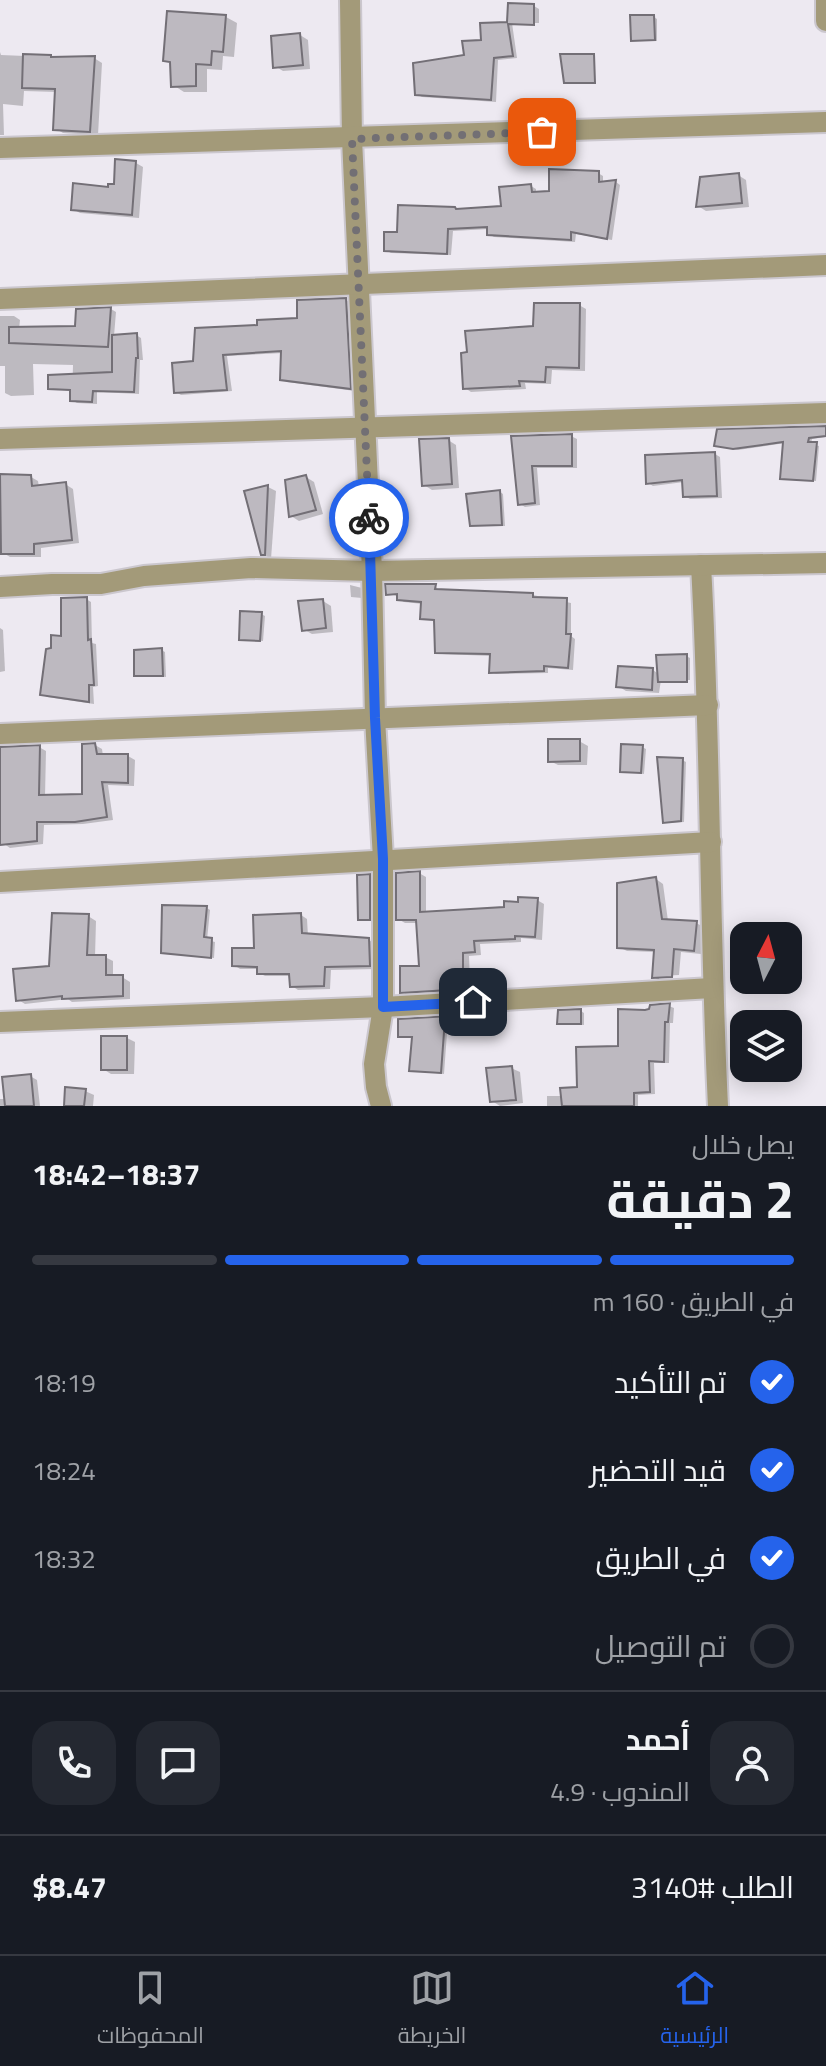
<!DOCTYPE html>
<html lang="ar">
<head>
<meta charset="utf-8">
<style>
  body { margin:0; font-family:"Titillium Web",Cairo,sans-serif; background:#242831; color:#f1f3f6; direction:rtl; height:100vh; display:flex; flex-direction:column; font-size:30px; white-space:nowrap }
  * { box-sizing:border-box; margin:0 }
  p { font-size:26px; color:#9ea1a6 }
  .icon { flex:none; width:44px; height:44px; fill:none; stroke:currentColor; stroke-width:2; stroke-linecap:round; stroke-linejoin:round }
  .map { position:relative; height:1106px; overflow:hidden; direction:ltr }
  .details { display:flex; flex-direction:column; background:#171b24; flex:1 }
  .details>* { flex:none }
  .needle { width:52px; rotate:6deg }
  .fabs { position:absolute; left:730px; top:922px; display:grid; gap:16px }
  .fabs a { display:grid; place-items:center; width:72px; height:72px; border-radius:16px; background:#171b24; box-shadow:0 4px 20px #0003; font-size:40px }
  .pin { position:absolute; display:grid; place-items:center; width:68px; height:68px; color:#fff; margin:-34px; border-radius:16px; box-shadow:0 4px 12px #0006 }
  .courier { position:absolute; display:grid; place-items:center; width:80px; height:80px; margin:-40px; border:6px solid #2563eb; border-radius:50%; background:#fff; color:#222; box-shadow:0 2px 10px #0007 }
  .overview em { font-style:normal; font-weight:700 }
  .overview div { display:flex; flex-direction:column-reverse }
  .overview { display:flex; align-items:center; justify-content:space-between; height:136px; padding:0 32px }
  h1 { font-size:52px; font-weight:700; line-height:60px }
  .bar { display:grid; grid-template-columns:repeat(4,1fr); gap:12px 8px; align-content:center; height:96px; padding:0 32px }
  .bar i { height:10px; border-radius:6px; background:#363941 }
  .bar .active { background:#2563eb }
  .bar p { grid-column:span 4 }
  .line { display:flex; align-items:center; gap:20px; padding:0 32px; border-top:2px solid #363941 }
  .line div { flex:1 }
  .round { display:grid; place-items:center; flex:none; width:84px; height:84px; border-radius:24px; background:#242831 }
  ol { padding:0 32px; list-style:none }
  li { display:flex; align-items:center; gap:24px; height:88px }
  li p { margin-inline-start:auto }
  li .icon { padding:8px; border-radius:50%; background:#2563eb; color:#fff; stroke-width:4 }
  li:last-child { color:#9ea1a6 }
  li i { width:44px; height:44px; border:4px solid #363941; border-radius:50% }
  .tab-bar { display:flex; justify-content:space-around; align-items:center; height:112px; border-top:2px solid #363941; background:#171b24; font-size:22px; color:#9ea1a6 }
  .tab-bar a { display:grid; justify-items:center; gap:4px }
  .tab-bar .active { color:#2563eb }
  .map>svg:first-child { display:block }
  .shadow { fill:#0003 }
  .building { fill:#bdb9c0; stroke:#736f76; stroke-width:2 }
  .lines { fill:none; stroke-linecap:round; stroke-linejoin:round }
  .minor-casing { stroke:#cbc7ce; stroke-width:24 }
  .minor { stroke:#a39a79; stroke-width:20 }
  .done { stroke:#726f74; stroke-width:8; stroke-dasharray:0 14.4 }
  .route { stroke:#2563eb; stroke-width:10 }
</style>
</head>
<body>
<div class="map">
<svg width="826" height="1106" viewBox="0 0 826 1106">
  <rect width="100%" height="100%" fill="#ede9f1"/>
  <!-- shadow -->
  <g class="shadow">
    <polygon points="534,6 539,9 539,23 512,23 517,58 498,60 496,102 422,97 417,94 483,42 482,25 509,24"/>
    <polygon points="226,17 237,23 234,57 223,56 222,70 207,69 207,92 184,92 173,85 172,64 165,60"/>
    <polygon points="654,17 657,19 657,41 633,40"/>
    <polygon points="300,35 308,40 310,69 283,71 275,66"/>
    <polygon points="0,52 1,55 50,57 55,59 94,58 102,63 98,135 63,133 55,128 57,92 24,91 23,106 3,104 4,135 0,135"/>
    <polygon points="136,163 143,167 139,218 80,213 73,209 115,186"/>
    <polygon points="598,173 603,176 603,183 616,182 620,185 612,240 576,234 575,242 494,237 489,234 489,229 453,231 451,255 391,253 386,250 399,234 459,211 503,208 531,186 536,189 536,194 551,193"/>
    <polygon points="738,175 746,180 749,207 706,211 698,206"/>
    <polygon points="346,300 351,303 355,391 287,382 282,379 283,353 227,356 232,391 181,395 176,392 195,363 260,327 299,320"/>
    <polygon points="579,305 586,309 585,371 552,370 551,384 525,383 526,389 471,392 465,388 535,328"/>
    <polygon points="111,309 116,312 114,336 136,335 141,338 143,360 140,360 139,394 97,392 97,404 77,403 72,400 73,365 33,364 34,395 11,396 5,393 5,366 0,366 0,316 14,316 20,320 19,329 77,328 78,311"/>
    <polygon points="826,428 826,437 812,439 811,444 819,446 816,481 782,478 785,443 738,450 720,447"/>
    <polygon points="571,436 577,439 577,468 537,468 540,505 525,507 520,504 513,438"/>
    <polygon points="448,440 456,445 459,488 432,490 424,485"/>
    <polygon points="715,454 720,457 722,498 690,499 685,496 684,482 653,486 648,483"/>
    <polygon points="0,476 31,477 38,481 39,487 65,484 73,489 79,543 41,548 41,557 10,557 0,551"/>
    <polygon points="306,477 314,482 323,514 299,521 291,516"/>
    <polygon points="268,487 276,491 271,559 263,554 246,493"/>
    <polygon points="500,492 503,494 505,526 472,525"/>
    <polygon points="350,585 362,588 362,598 351,597"/>
    <polygon points="435,586 440,591 533,595 571,603 571,636 575,639 573,670 548,668 548,673 496,674 491,672 492,656 442,654 437,651 436,621 422,618 423,604 404,602 399,599 399,596 387,594"/>
    <polygon points="86,599 91,602 92,643 96,644 98,686 93,687 94,704 47,697 42,694 63,638"/>
    <polygon points="323,601 331,606 333,632 312,634 303,629"/>
    <polygon points="261,614 265,616 263,641 241,639"/>
    <polygon points="0,628 3,630 5,671 0,672"/>
    <polygon points="161,650 165,652 166,677 136,674"/>
    <polygon points="686,656 690,658 690,680 661,680 659,693 626,691 618,686 653,670 660,675"/>
    <polygon points="579,741 588,746 587,765 558,765 550,761"/>
    <polygon points="95,745 102,749 103,756 128,756 135,760 134,786 108,785 113,820 83,824 44,825 43,844 10,848 0,841 0,749 39,747 46,751 45,797 84,796"/>
    <polygon points="642,747 646,749 644,774 622,771"/>
    <polygon points="682,760 686,762 684,822 668,823 665,821"/>
    <polygon points="419,873 426,877 426,914 506,909 537,900 544,904 542,940 521,938 521,942 480,944 481,955 469,956 470,983 455,983 456,993 409,996 402,992 421,968 418,923 405,923 398,919"/>
    <polygon points="370,876 373,878 373,921 364,921 360,919"/>
    <polygon points="656,879 663,884 668,921 696,923 704,927 701,954 681,952 679,975 659,976 659,980 679,981 661,982 654,977 656,952 627,951 619,947"/>
    <polygon points="207,908 210,910 207,940 215,942 214,958 163,952"/>
    <polygon points="301,915 307,919 308,936 369,940 375,944 376,969 331,970 330,989 298,990 292,986 291,976 265,976 259,973 259,969 240,969 234,965"/>
    <polygon points="88,916 96,921 95,957 105,957 113,961 113,977 122,977 130,982 130,999 72,1002 68,999 25,1004 17,999 51,968"/>
    <polygon points="669,1006 674,1008 673,1023 670,1023 669,1063 654,1063 655,1094 638,1095 638,1106 547,1106 547,1096 563,1096 579,1089 651,1011"/>
    <polygon points="581,1011 584,1013 584,1025 560,1023"/>
    <polygon points="449,1018 453,1020 453,1033 447,1033 444,1074 411,1070 414,1038 400,1036"/>
    <polygon points="127,1038 135,1042 134,1074 111,1074 103,1069"/>
    <polygon points="511,1068 520,1072 523,1103 500,1106 492,1101"/>
    <polygon points="30,1076 37,1080 40,1106 0,1106 0,1099 6,1099"/>
    <polygon points="85,1091 94,1095 93,1106 66,1106"/>
  </g>
  <!-- building -->
  <g class="building">
    <polygon points="508,3 534,4 534,25 508,24 513,56 494,58 491,100 415,95 413,63 464,55 462,41 481,40 480,23 507,22"/>
    <polygon points="167,11 226,15 223,52 212,51 211,65 196,64 196,86 171,87 170,62 163,61"/>
    <polygon points="630,15 654,15 655,40 631,41"/>
    <polygon points="300,33 303,65 273,68 271,36"/>
    <polygon points="23,54 51,55 51,57 95,56 90,132 53,130 55,89 22,88"/>
    <polygon points="560,54 594,54 595,83 564,83"/>
    <polygon points="115,159 136,161 132,215 71,210 73,183 108,187 108,184 114,184"/>
    <polygon points="549,169 599,171 599,182 616,180 607,239 571,232 571,240 487,235 487,227 448,229 447,254 384,251 384,232 397,232 398,205 455,207 456,209 501,206 499,187 531,184 532,192 549,191"/>
    <polygon points="739,173 742,203 696,207 700,177"/>
    <polygon points="346,298 351,389 280,380 281,351 223,355 227,390 174,393 172,363 193,361 195,328 257,325 257,320 297,318 297,300"/>
    <polygon points="534,303 580,303 579,368 546,367 545,382 519,381 520,386 463,389 461,353 467,352 465,331 533,326"/>
    <polygon points="111,307 108,347 9,343 9,327 75,326 76,309"/>
    <polygon points="137,333 138,358 136,358 134,392 93,391 92,402 70,401 70,390 48,389 48,375 112,372 112,335"/>
    <polygon points="826,426 826,436 809,438 808,442 817,442 813,481 780,479 783,442 733,449 714,446 717,429"/>
    <polygon points="572,434 572,466 532,466 535,503 518,505 511,436"/>
    <polygon points="449,438 452,484 422,486 419,439"/>
    <polygon points="715,452 717,496 683,497 682,480 646,484 645,455"/>
    <polygon points="0,474 31,475 32,486 66,482 72,540 34,544 34,554 1,554"/>
    <polygon points="306,475 316,510 289,517 285,480"/>
    <polygon points="268,485 265,555 261,555 244,491"/>
    <polygon points="500,490 502,525 470,526 466,494"/>
    <polygon points="385,584 436,584 435,589 533,593 533,597 567,598 566,634 571,634 568,668 544,666 544,671 489,673 490,654 435,653 434,620 420,619 421,602 397,600 397,594 386,595"/>
    <polygon points="87,597 88,640 91,639 94,685 89,685 89,702 40,695 46,649 51,648 51,635 61,636 61,598"/>
    <polygon points="323,599 326,628 302,631 298,601"/>
    <polygon points="240,611 262,612 260,641 239,640"/>
    <polygon points="162,648 163,676 134,676 134,650"/>
    <polygon points="687,654 687,682 658,682 656,655"/>
    <polygon points="618,666 653,668 652,690 616,687"/>
    <polygon points="548,739 580,739 580,761 548,762"/>
    <polygon points="95,743 97,754 128,754 128,783 102,782 107,817 75,822 37,822 37,841 0,845 0,747 40,745 39,795 82,794 82,744"/>
    <polygon points="621,744 643,745 641,773 620,772"/>
    <polygon points="657,757 683,758 681,821 663,823"/>
    <polygon points="420,871 420,912 504,907 504,901 518,902 518,897 538,898 535,937 515,936 515,939 474,941 475,952 463,953 463,981 449,981 449,990 400,993 400,966 419,966 416,920 396,920 396,873"/>
    <polygon points="370,874 370,920 358,920 357,875"/>
    <polygon points="656,877 662,919 697,921 694,951 674,949 672,977 652,978 654,950 617,948 617,883"/>
    <polygon points="162,905 207,906 204,937 212,938 211,958 161,953"/>
    <polygon points="52,913 89,914 87,955 106,955 106,975 123,975 123,996 62,999 62,996 16,1001 13,969 49,966"/>
    <polygon points="301,913 302,933 369,938 370,966 325,967 324,986 290,987 289,974 257,974 257,967 232,966 232,948 254,948 253,915"/>
    <polygon points="670,1003 668,1022 665,1022 664,1062 649,1061 650,1092 634,1093 634,1106 562,1106 560,1088 577,1087 576,1047 618,1046 618,1009 645,1010 649,1009 650,1005"/>
    <polygon points="581,1009 581,1024 557,1024 558,1010"/>
    <polygon points="450,1016 450,1032 444,1032 441,1073 409,1071 412,1037 398,1037 398,1019"/>
    <rect x="101" y="1036" width="26" height="34"/>
    <polygon points="512,1066 516,1100 490,1102 486,1068"/>
    <polygon points="31,1074 34,1106 5,1106 2,1077"/>
    <polygon points="65,1087 86,1089 84,1106 64,1106"/>
  </g>
  <g class="lines">
    <defs>
      <g id="minor">
        <polyline points="350,0 352,139 372,571 375,718 383,859 383,1007 374,1064 376,1087 381,1106"/>
        <polyline points="826,0 826,21"/>
        <polyline points="0,148 826,122"/>
        <polyline points="0,299 826,265"/>
        <polyline points="0,439 826,413"/>
        <path d="M701,565C711,745 709,926 718,1106"/>
        <polyline points="0,587 52,584 101,584 144,576 251,568 372,571 826,563"/>
        <polyline points="0,734 708,705"/>
        <polyline points="0,882 711,842"/>
        <polyline points="0,1022 383,1007 712,988"/>
      </g>
    </defs>
    <!-- minor casing -->
    <use href="#minor" class="minor-casing"/>
    <!-- minor -->
    <use href="#minor" class="minor"/>
  </g>
  <g class="lines">
    <!-- done -->
    <polyline class="done" points="369,518 352,139 542,132"/>
    <!-- route -->
    <polyline class="route" points="369,518 375,718 383,859 383,1007 473,1002"/>
  </g>
</svg>
<div class="fabs">
<a><svg class="needle" viewBox="-14 -14 28 28"><path d="M0-13l5 13h-10z" fill="#e53935"/><path d="M0 13l5-13h-10z" fill="#9ea1a6"/></svg></a>
<a><svg class="icon" aria-label="layers" viewBox="0 0 24 24"><path d="M12 4l9 5-9 5-9-5zM3 14l9 5 9-5"/></svg></a>
</div>
<div class="pin" style="left:542px;top:132px;background:#ea580c"><svg class="icon" aria-label="bag" viewBox="0 0 24 24"><path d="M5 8h14l-1 12H6zM9 8a3 3 0 0 1 6 0"/></svg></div>
<div class="pin" style="left:473px;top:1002px;background:#1f2937"><svg class="icon" aria-label="home" viewBox="0 0 24 24"><path d="M3 11l9-7 9 7M6 9v11h12V9"/></svg></div>
<div class="courier" style="left:369px;top:518px"><svg class="icon" aria-label="bike" viewBox="0 0 24 24"><circle cx="6" cy="16" r="4"/><circle cx="18" cy="16" r="4"/><path d="M6 16l4-8h5l3 8M10 8l3 8H6M13 5h3"/></svg></div>
</div>
<section class="details">
<div class="overview"><div><h1>2 دقيقة</h1><p>يصل خلال</p></div><em>18:37–18:42</em></div>
<div class="bar"><i class="active"></i><i class="active"></i><i class="active"></i><i></i><p>في الطريق · 160 m</p></div>
<ol>
<li><svg class="icon" aria-label="check" viewBox="0 0 24 24"><path d="M5 12l5 5 9-10"/></svg>تم التأكيد<p>18:19</p></li>
<li><svg class="icon" aria-label="check" viewBox="0 0 24 24"><path d="M5 12l5 5 9-10"/></svg>قيد التحضير<p>18:24</p></li>
<li><svg class="icon" aria-label="check" viewBox="0 0 24 24"><path d="M5 12l5 5 9-10"/></svg>في الطريق<p>18:32</p></li>
<li><i></i>تم التوصيل</li>
</ol>
<div class="line" style="height:144px"><a class="round"><svg class="icon" aria-label="person" viewBox="0 0 24 24"><circle cx="12" cy="8" r="4"/><path d="M4 21q1-7 8-7t8 7"/></svg></a><div><b>أحمد</b><p>المندوب · 4.9</p></div><a class="round"><svg class="icon" aria-label="chat" viewBox="0 0 24 24"><path d="M4 5h16v11H9l-5 4z"/></svg></a><a class="round"><svg class="icon" aria-label="phone" viewBox="0 0 24 24"><path d="M5 4h4l2 5-3 2q2 4 5 5l2-3 5 2v4C11 20 4 13 5 4z"/></svg></a></div>
<div class="line" style="height:104px"><div>الطلب #3140</div><b>$8.47</b></div>
</section>
<nav class="tab-bar">
<a class="active"><svg class="icon" aria-label="home" viewBox="0 0 24 24"><path d="M3 11l9-7 9 7M6 9v11h12V9"/></svg>الرئيسية</a>
<a><svg class="icon" aria-label="map" viewBox="0 0 24 24"><path d="M3 6l6-2 6 2 6-2v14l-6 2-6-2-6 2zM9 4v14M15 6v14"/></svg>الخريطة</a>
<a><svg class="icon" aria-label="saved" viewBox="0 0 24 24"><path d="M7 4h10v16l-5-4-5 4z"/></svg>المحفوظات</a>
</nav>
</body>
</html>
